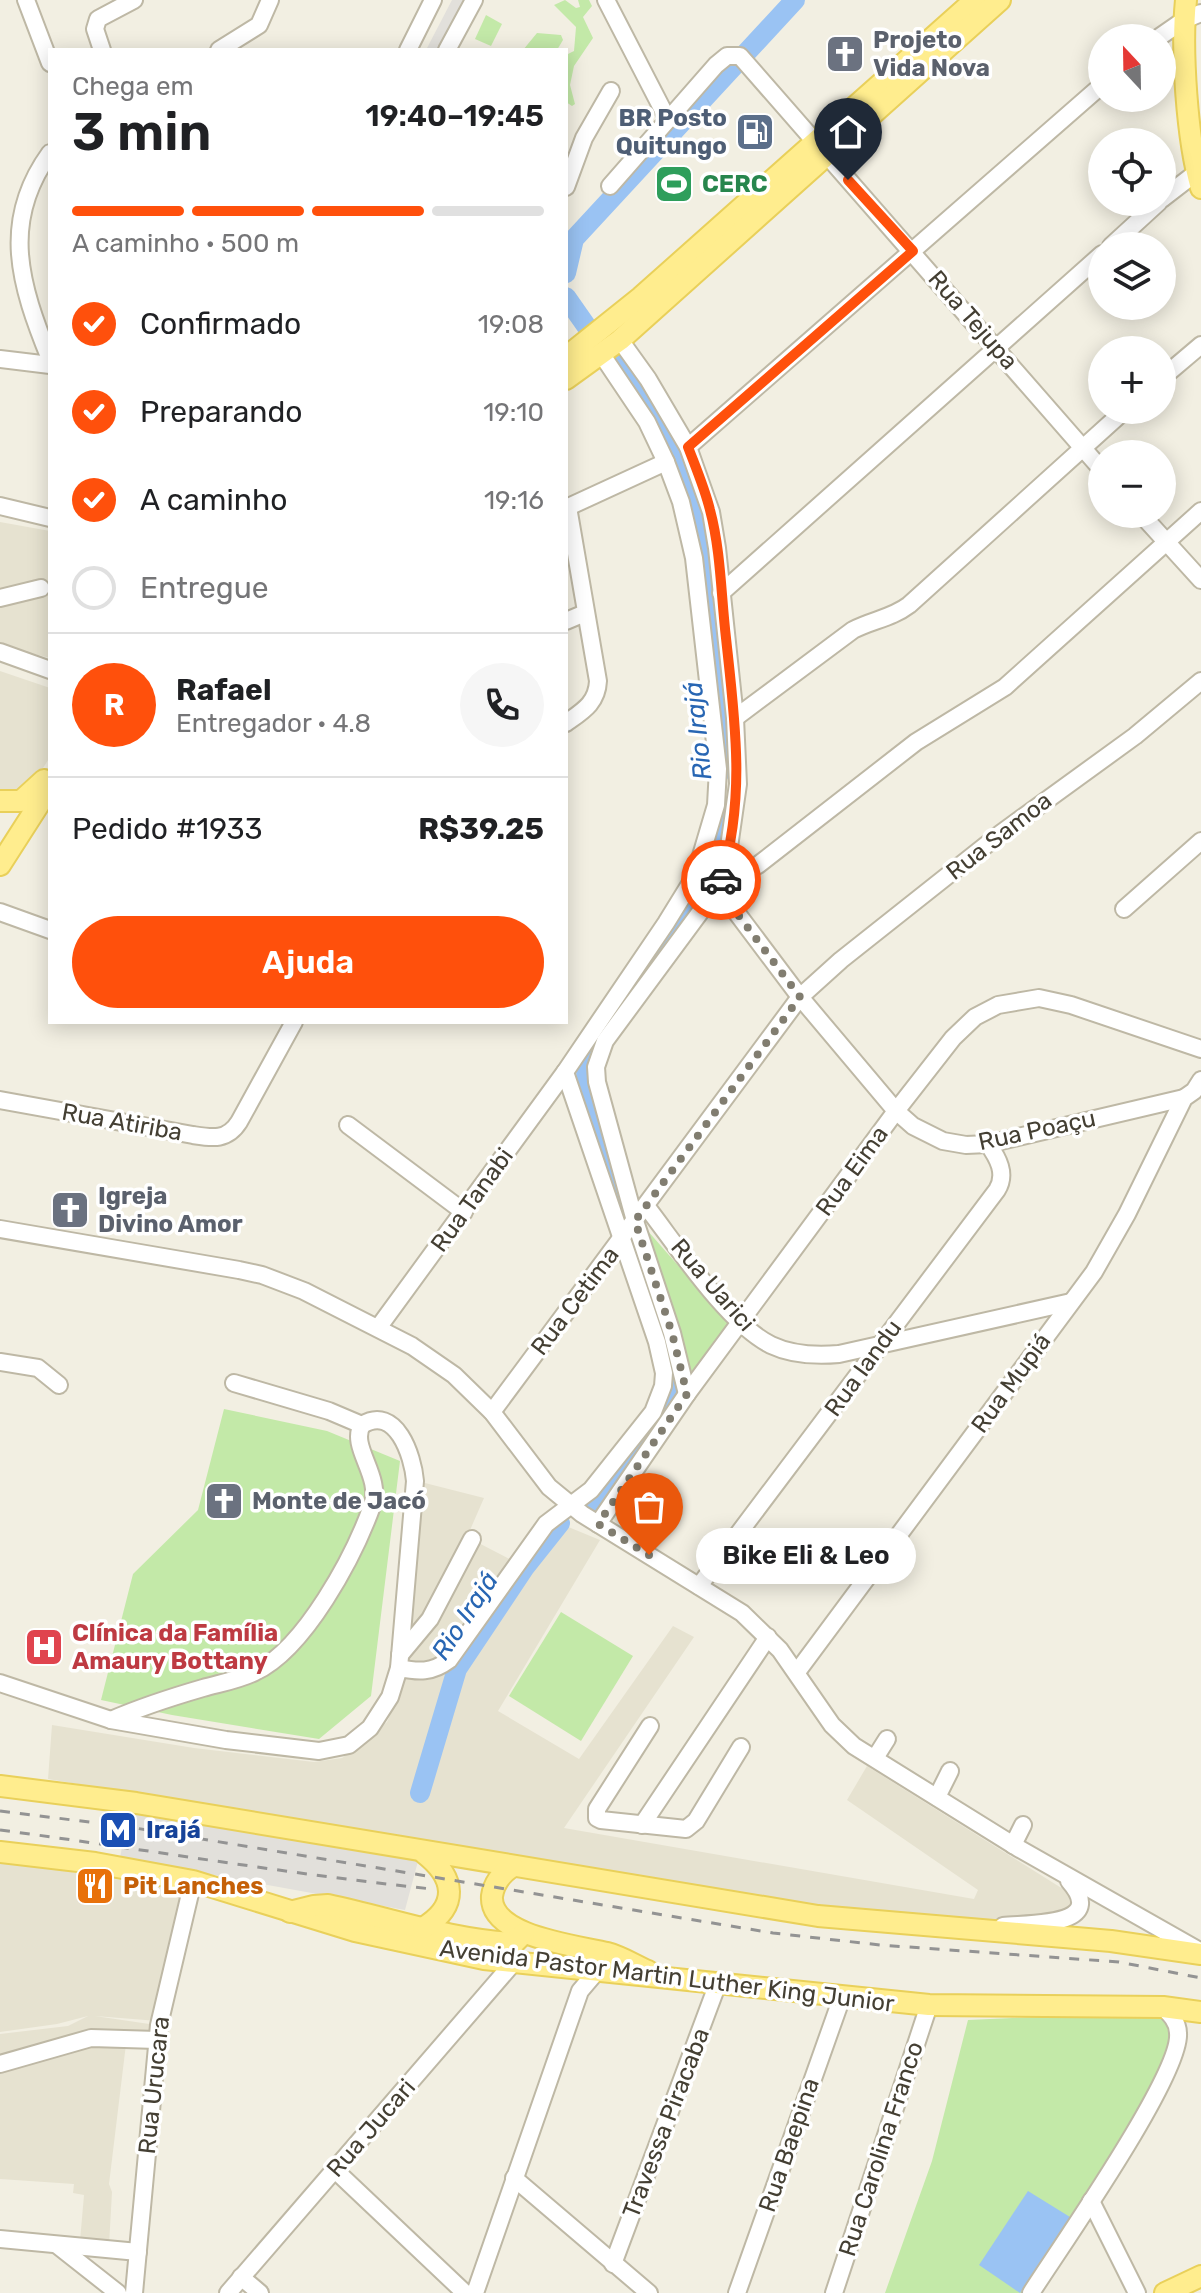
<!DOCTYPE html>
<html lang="pt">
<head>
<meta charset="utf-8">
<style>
  body { margin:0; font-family:Rubik,sans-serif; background:#f6f6f6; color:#202124; height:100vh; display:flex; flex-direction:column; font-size:30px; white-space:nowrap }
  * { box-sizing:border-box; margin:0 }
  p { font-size:26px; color:#757577 }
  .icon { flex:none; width:44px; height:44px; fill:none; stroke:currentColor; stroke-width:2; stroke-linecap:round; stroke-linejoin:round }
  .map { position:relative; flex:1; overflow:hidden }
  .drawer { position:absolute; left:48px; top:48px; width:520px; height:976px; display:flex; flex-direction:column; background:#fff; border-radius:0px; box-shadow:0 4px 20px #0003 }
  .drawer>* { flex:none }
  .needle { width:52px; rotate:338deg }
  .buttons { position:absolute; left:1088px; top:24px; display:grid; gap:16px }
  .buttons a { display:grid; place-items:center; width:88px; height:88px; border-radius:50%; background:#fff; box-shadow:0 4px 20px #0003; font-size:40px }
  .pin { position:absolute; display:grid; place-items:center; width:68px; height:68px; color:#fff; margin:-82px -34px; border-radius:50% 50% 50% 0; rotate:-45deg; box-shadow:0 0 8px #0007 }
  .pin .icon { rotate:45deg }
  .courier { position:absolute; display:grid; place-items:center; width:80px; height:80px; margin:-40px; border:6px solid #ff500c; border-radius:50%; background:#fff; color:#222; box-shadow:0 2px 10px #0007 }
  .bubble { position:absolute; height:56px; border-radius:28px; background:#fff; box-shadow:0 4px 20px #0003; font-size:26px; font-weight:600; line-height:56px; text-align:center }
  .headline em { font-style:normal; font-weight:600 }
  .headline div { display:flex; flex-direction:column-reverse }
  .headline { display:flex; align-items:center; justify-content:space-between; height:136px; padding:0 24px }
  h1 { font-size:52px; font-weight:600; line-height:60px }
  .bar { display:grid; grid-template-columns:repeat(4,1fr); gap:12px 8px; align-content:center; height:96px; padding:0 24px }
  .bar i { height:10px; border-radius:6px; background:#e0e0e0 }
  .bar .active { background:#ff500c }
  .bar p { grid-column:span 4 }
  .line { display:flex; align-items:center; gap:20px; padding:0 24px; border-top:2px solid #e0e0e0 }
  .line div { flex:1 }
  .round { display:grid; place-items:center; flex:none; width:84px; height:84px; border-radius:42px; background:#f6f6f6 }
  ol { padding:0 24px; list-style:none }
  li { display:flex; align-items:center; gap:24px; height:88px }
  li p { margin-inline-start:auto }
  li .icon { padding:8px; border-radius:50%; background:#ff500c; color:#fff; stroke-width:4 }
  li:last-child { color:#757577 }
  li i { width:44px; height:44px; border:4px solid #e0e0e0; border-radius:50% }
  .primary-button { display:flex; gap:16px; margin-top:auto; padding:16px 24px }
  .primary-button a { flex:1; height:92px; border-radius:48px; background:#ff500c; color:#fff; font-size:32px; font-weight:600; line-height:92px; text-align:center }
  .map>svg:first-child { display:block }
  .residential { fill:#e6e2d0 }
  .green { fill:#c3e9a8 }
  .parking { fill:#e2e0db }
  .water { fill:#9ac3f3 }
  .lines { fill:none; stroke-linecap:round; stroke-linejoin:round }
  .river { stroke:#9ac3f3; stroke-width:20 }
  .minor-casing { stroke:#beb8a5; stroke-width:20 }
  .major-casing { stroke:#e9d05a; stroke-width:24 }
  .minor { stroke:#fff; stroke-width:16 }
  .major { stroke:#ffed8e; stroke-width:20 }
  .rail { stroke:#939393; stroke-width:3; stroke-dasharray:10 10; stroke-linecap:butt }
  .done { stroke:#817d70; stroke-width:8; stroke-dasharray:0 14.4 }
  .route { stroke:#ff500c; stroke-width:10 }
  .labels { text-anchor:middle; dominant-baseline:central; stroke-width:7; stroke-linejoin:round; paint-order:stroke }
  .worship-label { font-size:24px; font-weight:bold; fill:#5b616d; stroke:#fff; text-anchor:start }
  .service-label { font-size:24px; font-weight:bold; fill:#4e5e75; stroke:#fff; text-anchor:end }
  .leisure-label { font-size:24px; font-weight:bold; fill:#27864d; stroke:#fff; text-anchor:start }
  .street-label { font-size:24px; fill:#443f33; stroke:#fff }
  .health-label { font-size:24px; font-weight:bold; fill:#be3a42; stroke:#fff; text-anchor:start }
  .transit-label { font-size:24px; font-weight:bold; fill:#164399; stroke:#fff; text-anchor:start }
  .food-label { font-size:24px; font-weight:bold; fill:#c56008; stroke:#fff; text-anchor:start }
  .water-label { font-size:26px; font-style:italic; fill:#2866b3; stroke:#fff }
</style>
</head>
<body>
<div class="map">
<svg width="1201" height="2293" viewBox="0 0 1201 2293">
  <rect width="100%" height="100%" fill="#f2efe2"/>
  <!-- residential -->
  <g class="residential">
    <polygon points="0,522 50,531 50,658 0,645"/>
    <polygon points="0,671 50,688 50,757 29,790 9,794 0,792"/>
    <polygon points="417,1481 484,1498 467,1537 527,1568 561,1524 600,1540 498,1711 579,1759 673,1626 694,1637 564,1828 974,1899 978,1890 847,1800 867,1766 1071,1894 1075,1906 1068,1916 1017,1921 867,1916 48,1779 52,1725 194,1748 314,1762 342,1758 366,1741 387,1722 403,1684"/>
    <polygon points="0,1860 185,1891 158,2021 95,2016 156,2025 155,2046 126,2044 109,2184 112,2192 109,2245 80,2241 84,2195 73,2193 74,2184 0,2179 0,2034 68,2026 88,2016 57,2024 0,2032"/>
  </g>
  <!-- green -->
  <g class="green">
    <polygon points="565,0 576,8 580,7 578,0 589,0 592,6 583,17 593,38 574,66 570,85 575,104 572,106 566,102 566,55 574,51 576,27 554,5"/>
    <polygon points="486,15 502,24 491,46 475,39"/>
    <polygon points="537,33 561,35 563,40 557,50 523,50"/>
    <polygon points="640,1222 732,1327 693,1376"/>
    <polygon points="224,1409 327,1431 400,1461 371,1696 319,1739 172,1715 101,1700 133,1574 198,1510"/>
    <polygon points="561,1612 633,1656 581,1741 509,1696"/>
    <polygon points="1155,2012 1171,2017 1173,2059 1029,2293 885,2293 932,2161 968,2020"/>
  </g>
  <!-- parking -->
  <g class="parking">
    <polygon points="452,0 478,0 452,50 426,50"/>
    <polygon points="129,1810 418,1861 405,1910 120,1858"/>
  </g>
  <!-- water -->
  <polygon class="water" points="1028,2191 1070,2217 1020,2293 979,2265"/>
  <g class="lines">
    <!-- river -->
    <g class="river">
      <polyline points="566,273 574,239 795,0"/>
      <polyline points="566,297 587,327"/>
      <polyline points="621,364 664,430 686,477 697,510 708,569 730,769"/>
      <path d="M620,1211C607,1165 585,1114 586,1065C586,1057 590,1049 593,1041C643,971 714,901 727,813"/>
      <path d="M595,1502C618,1471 672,1414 672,1376C672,1360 664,1344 659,1328"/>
      <polyline points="420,1793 457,1669 525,1567 560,1523"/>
    </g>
    <defs>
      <g id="minor">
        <polyline points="26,0 50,63"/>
        <polyline points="606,0 668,120"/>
        <polyline points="1158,38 1184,20 1201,13"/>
        <polyline points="102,50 95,29 98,19 134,0"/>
        <polyline points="219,50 259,25 270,0"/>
        <polyline points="408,50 433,0"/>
        <polyline points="447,50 474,0"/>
        <path d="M50,153C0,222 20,285 50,359"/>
        <polyline points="610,186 716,65 727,56 740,56 1102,470"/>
        <polyline points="566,187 584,138 611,91"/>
        <polyline points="1162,199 1201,169"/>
        <polyline points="1111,246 1159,202"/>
        <polyline points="620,340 648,379 688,447 711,512 717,548 735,718 738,784 728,854 718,888 605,1041 596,1067 597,1082 635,1221 672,1333 687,1394"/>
        <polyline points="0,359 50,365"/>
        <polyline points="1162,378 1201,345"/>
        <polyline points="688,447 1102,85"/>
        <polyline points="0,506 50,518"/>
        <polyline points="566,508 666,462"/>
        <polyline points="1141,514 1201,580"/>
        <polyline points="721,593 1102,254"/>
        <polyline points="0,598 41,588"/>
        <polyline points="566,621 585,613"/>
        <polyline points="0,652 50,670"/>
        <path d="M735,718L853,630C872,620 892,618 909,605L1125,410"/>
        <path d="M566,723C583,711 597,703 598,681L568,507"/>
        <polyline points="722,878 740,875 758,865 916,742 1005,687 1201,511"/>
        <polyline points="718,888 800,997 896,1111 913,1126 943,1141 966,1145 988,1144 1184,1098"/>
        <polyline points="1124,909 1201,841"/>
        <polyline points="0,912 50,930"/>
        <path d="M0,1100L193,1135C212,1138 227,1141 239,1122L294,1022"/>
        <polyline points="348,1125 464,1212"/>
        <path d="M646,1206C677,1246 727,1323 771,1345C792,1355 816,1356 839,1354L1071,1302"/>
        <polyline points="0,1229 239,1270 262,1275 304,1291 412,1346 454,1375 492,1412 549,1487 582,1514 742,1613 780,1650 832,1725 854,1746 1018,1848 1196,1949"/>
        <polyline points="378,1328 565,1072"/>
        <polyline points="0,1362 38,1368 59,1385"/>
        <polyline points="234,1383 329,1411 362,1425"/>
        <polyline points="492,1412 800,997 841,960 1000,834 1135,736 1201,681"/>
        <polyline points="598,1524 687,1394 896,1111 953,1038 975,1017 998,1005 1039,998 1071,1005 1201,1049"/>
        <path d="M699,1586L997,1190C1007,1174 998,1158 988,1144"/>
        <polyline points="400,1655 430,1619 472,1539"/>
        <path d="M399,1668C418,1672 432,1673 449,1660L546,1524L591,1490L653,1412L663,1386L664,1373L657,1342L565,1072L666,923L695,876L716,805L718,769L694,558L681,502L666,462L647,422L602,355"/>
        <polyline points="797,1672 1094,1272 1127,1214 1184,1098 1194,1091 1201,1080"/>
        <path d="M0,1683L111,1720L226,1740L319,1751L349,1745L370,1728L390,1697L399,1668L415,1481C413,1456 396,1404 362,1425"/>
        <path d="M111,1720C141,1707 172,1697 203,1688C221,1683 239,1680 255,1672C305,1649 354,1556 372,1506C383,1476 349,1447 362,1425"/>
        <polyline points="650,1726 597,1809 597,1818 601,1820 686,1829 696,1821 741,1747"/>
        <polyline points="875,1758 887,1739"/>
        <polyline points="937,1797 950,1771"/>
        <polyline points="642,1825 768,1637"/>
        <polyline points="1013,1845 1023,1825"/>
        <path d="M1003,1926C1030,1923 1109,1927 1069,1881"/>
        <polyline points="0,2064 91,2038 157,2040"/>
        <polyline points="335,2170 465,2293"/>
        <polyline points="514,2178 649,2293"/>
        <polyline points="1091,2201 1137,2293"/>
        <polyline points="0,2239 138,2252"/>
        <polyline points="57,2245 118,2293"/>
        <polyline points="613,2264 718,1983"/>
        <polyline points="241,2277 260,2293"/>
        <polyline points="134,2293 159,2025 193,1881"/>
        <polyline points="228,2293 514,1962"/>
        <polyline points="475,2293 580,1991 597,1971"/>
        <polyline points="737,2293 842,1997"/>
        <polyline points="834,2293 929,2005"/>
        <path d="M1031,2293C1059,2249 1182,2074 1178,2033C1178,2022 1170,2014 1163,2007"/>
      </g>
      <g id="major">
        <path d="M1186,0C1181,50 1187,140 1201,188"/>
        <polyline points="566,357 641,297 975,0"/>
        <polyline points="566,379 620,340 1000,0"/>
        <polyline points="0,801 21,801 44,780"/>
        <polyline points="0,865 50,787"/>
        <polyline points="0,1786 136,1803 818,1916 1111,1941 1201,1954"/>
        <polyline points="0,1852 95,1863 193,1881 355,1931 484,1959 929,2005 1163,2007 1201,2012"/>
        <path d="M513,1866C502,1873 494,1882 492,1896C489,1937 579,1946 607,1953C622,1957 634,1965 648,1971"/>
        <path d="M290,1912L314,1906L328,1905C390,1918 450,1940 514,1943L524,1933"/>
        <path d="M423,1928C459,1906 456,1878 424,1853"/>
        <polyline points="1165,2293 1201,2276"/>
      </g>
    </defs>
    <!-- minor casing -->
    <use href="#minor" class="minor-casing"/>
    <!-- major casing -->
    <use href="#major" class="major-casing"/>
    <!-- minor -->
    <use href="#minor" class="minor"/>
    <!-- major -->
    <use href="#major" class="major"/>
    <!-- rail -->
    <g class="rail">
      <polyline points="0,1811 129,1827 773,1933 880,1945 1119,1962 1201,1978"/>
      <path d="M0,1830C144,1849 287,1874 432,1889"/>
    </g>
  </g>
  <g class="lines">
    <!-- done -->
    <polyline class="done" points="649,1555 598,1524 687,1394 672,1333 635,1221 800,997 718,888 721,880"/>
    <!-- route -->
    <path class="route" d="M721,880C746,798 735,721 726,638C721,596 721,551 710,510C705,489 696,468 688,447L913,251L848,180"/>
  </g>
  <!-- icons -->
  <defs>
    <symbol id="church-square" viewBox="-11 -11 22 22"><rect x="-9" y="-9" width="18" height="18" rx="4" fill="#6b7280" stroke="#fff"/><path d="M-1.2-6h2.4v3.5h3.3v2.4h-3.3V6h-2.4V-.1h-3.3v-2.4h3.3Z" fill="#fff"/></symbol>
    <symbol id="fuel-square" viewBox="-11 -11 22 22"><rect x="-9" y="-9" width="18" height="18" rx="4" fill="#5c6f8a" stroke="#fff"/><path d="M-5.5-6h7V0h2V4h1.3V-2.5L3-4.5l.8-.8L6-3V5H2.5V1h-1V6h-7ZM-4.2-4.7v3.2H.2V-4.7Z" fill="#fff"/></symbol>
    <symbol id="stadium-square" viewBox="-11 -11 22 22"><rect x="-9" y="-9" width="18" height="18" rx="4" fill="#2e9e5b" stroke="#fff"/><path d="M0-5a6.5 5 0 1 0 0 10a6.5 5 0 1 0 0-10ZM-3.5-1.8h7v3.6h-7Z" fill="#fff"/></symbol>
    <symbol id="hospital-square" viewBox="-11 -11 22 22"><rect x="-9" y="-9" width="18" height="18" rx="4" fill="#e0444e" stroke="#fff"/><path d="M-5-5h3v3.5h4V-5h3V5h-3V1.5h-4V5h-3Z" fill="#fff"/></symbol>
    <symbol id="metro-square" viewBox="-11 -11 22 22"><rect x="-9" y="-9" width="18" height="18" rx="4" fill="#1a4fb4" stroke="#fff"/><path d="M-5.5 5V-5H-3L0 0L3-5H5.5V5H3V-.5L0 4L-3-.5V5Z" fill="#fff"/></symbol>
    <symbol id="restaurant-square" viewBox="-11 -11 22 22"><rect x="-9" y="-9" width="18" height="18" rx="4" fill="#e8710a" stroke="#fff"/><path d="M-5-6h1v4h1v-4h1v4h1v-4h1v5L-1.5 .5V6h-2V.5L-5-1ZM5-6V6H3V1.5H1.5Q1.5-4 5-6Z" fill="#fff"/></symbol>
  </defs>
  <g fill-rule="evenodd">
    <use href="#church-square" x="823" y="32" width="44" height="44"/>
    <use href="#fuel-square" x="733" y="110" width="44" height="44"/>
    <use href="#stadium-square" x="652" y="162" width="44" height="44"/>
    <use href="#church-square" x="48" y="1188" width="44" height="44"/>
    <use href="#church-square" x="202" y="1479" width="44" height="44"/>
    <use href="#hospital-square" x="22" y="1625" width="44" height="44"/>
    <use href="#metro-square" x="96" y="1808" width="44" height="44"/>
    <use href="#restaurant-square" x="73" y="1864" width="44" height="44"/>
  </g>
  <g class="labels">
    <!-- worship labels -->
    <g class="worship-label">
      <text x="873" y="40">Projeto<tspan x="873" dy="28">Vida Nova</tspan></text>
      <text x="98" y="1196">Igreja<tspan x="98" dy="28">Divino Amor</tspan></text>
      <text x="252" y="1501">Monte de Jacó</text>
    </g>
    <!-- service labels -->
    <g class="service-label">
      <text x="727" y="118">BR Posto<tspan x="727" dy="28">Quitungo</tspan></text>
    </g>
    <!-- leisure labels -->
    <g class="leisure-label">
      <text x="702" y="184">CERC</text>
    </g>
    <!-- street labels -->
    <g class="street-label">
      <text transform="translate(973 320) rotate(49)">Rua Tejupa</text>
      <text transform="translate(999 836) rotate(-38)">Rua Samoa</text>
      <text transform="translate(122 1122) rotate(10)">Rua Atiriba</text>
      <text transform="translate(1037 1130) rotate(-12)">Rua Poaçu</text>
      <text transform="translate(852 1171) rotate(-54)">Rua Eima</text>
      <text transform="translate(472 1200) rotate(-54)">Rua Tanabi</text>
      <text transform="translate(713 1285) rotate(49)">Rua Uarici</text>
      <text transform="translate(575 1301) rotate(-53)">Rua Cetima</text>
      <text transform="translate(863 1368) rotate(-54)">Rua Iandu</text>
      <text transform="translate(1011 1383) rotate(-54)">Rua Mupiá</text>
      <text transform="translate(667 1976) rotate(7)">Avenida Pastor Martin Luther King Junior</text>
      <text transform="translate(154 2085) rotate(-84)">Rua Urucara</text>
      <text transform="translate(666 2123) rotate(-69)">Travessa Piracaba</text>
      <text transform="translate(371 2128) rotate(-49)">Rua Jucari</text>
      <text transform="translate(789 2145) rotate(-71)">Rua Baepina</text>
      <text transform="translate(881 2149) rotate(-72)">Rua Carolina Franco</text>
    </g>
    <!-- health labels -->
    <g class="health-label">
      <text x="72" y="1633">Clínica da Família<tspan x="72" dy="28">Amaury Bottany</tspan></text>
    </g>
    <!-- transit labels -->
    <g class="transit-label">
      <text x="146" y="1830">Irajá</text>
    </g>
    <!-- food labels -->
    <g class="food-label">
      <text x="123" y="1886">Pit Lanches</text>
    </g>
    <!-- water labels -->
    <g class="water-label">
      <text transform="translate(698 731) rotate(-96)">Rio Irajá</text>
      <text transform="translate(465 1616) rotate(-57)">Rio Irajá</text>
    </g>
  </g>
</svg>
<div class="buttons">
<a><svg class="needle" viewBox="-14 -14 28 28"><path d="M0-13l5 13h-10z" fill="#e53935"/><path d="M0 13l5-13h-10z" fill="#757577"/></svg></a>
<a><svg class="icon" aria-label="locate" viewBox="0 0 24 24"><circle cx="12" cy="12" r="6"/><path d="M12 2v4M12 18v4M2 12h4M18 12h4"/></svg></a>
<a><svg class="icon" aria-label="layers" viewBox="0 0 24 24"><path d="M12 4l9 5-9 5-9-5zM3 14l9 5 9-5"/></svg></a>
<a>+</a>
<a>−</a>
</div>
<div class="pin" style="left:649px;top:1555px;background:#ea580c"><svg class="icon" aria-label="bag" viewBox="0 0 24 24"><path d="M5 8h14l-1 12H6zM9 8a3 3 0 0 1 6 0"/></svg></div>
<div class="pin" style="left:848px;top:180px;background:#1f2937"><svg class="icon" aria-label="home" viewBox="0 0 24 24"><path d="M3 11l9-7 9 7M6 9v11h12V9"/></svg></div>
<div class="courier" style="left:721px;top:880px"><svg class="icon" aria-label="car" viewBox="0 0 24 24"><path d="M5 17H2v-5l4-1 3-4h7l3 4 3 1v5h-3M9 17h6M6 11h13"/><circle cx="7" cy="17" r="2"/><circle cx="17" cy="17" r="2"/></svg></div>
<div class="bubble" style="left:696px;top:1528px;width:220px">Bike Eli &amp; Leo</div>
<section class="drawer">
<div class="headline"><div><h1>3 min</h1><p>Chega em</p></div><em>19:40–19:45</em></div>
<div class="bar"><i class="active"></i><i class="active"></i><i class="active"></i><i></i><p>A caminho · 500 m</p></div>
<ol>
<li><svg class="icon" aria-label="check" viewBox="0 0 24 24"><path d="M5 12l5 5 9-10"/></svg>Confirmado<p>19:08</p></li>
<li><svg class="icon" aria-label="check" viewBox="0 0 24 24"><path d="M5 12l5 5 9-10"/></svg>Preparando<p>19:10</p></li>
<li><svg class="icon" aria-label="check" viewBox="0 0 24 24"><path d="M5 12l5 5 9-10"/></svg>A caminho<p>19:16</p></li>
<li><i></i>Entregue</li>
</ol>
<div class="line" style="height:144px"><b class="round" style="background:#ff500c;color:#fff">R</b><div><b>Rafael</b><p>Entregador · 4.8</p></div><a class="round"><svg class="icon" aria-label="phone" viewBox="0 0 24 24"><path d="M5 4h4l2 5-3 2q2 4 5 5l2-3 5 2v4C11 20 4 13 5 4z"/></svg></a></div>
<div class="line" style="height:104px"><div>Pedido #1933</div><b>R$39.25</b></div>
<div class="primary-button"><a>Ajuda</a></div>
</section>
</div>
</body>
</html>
